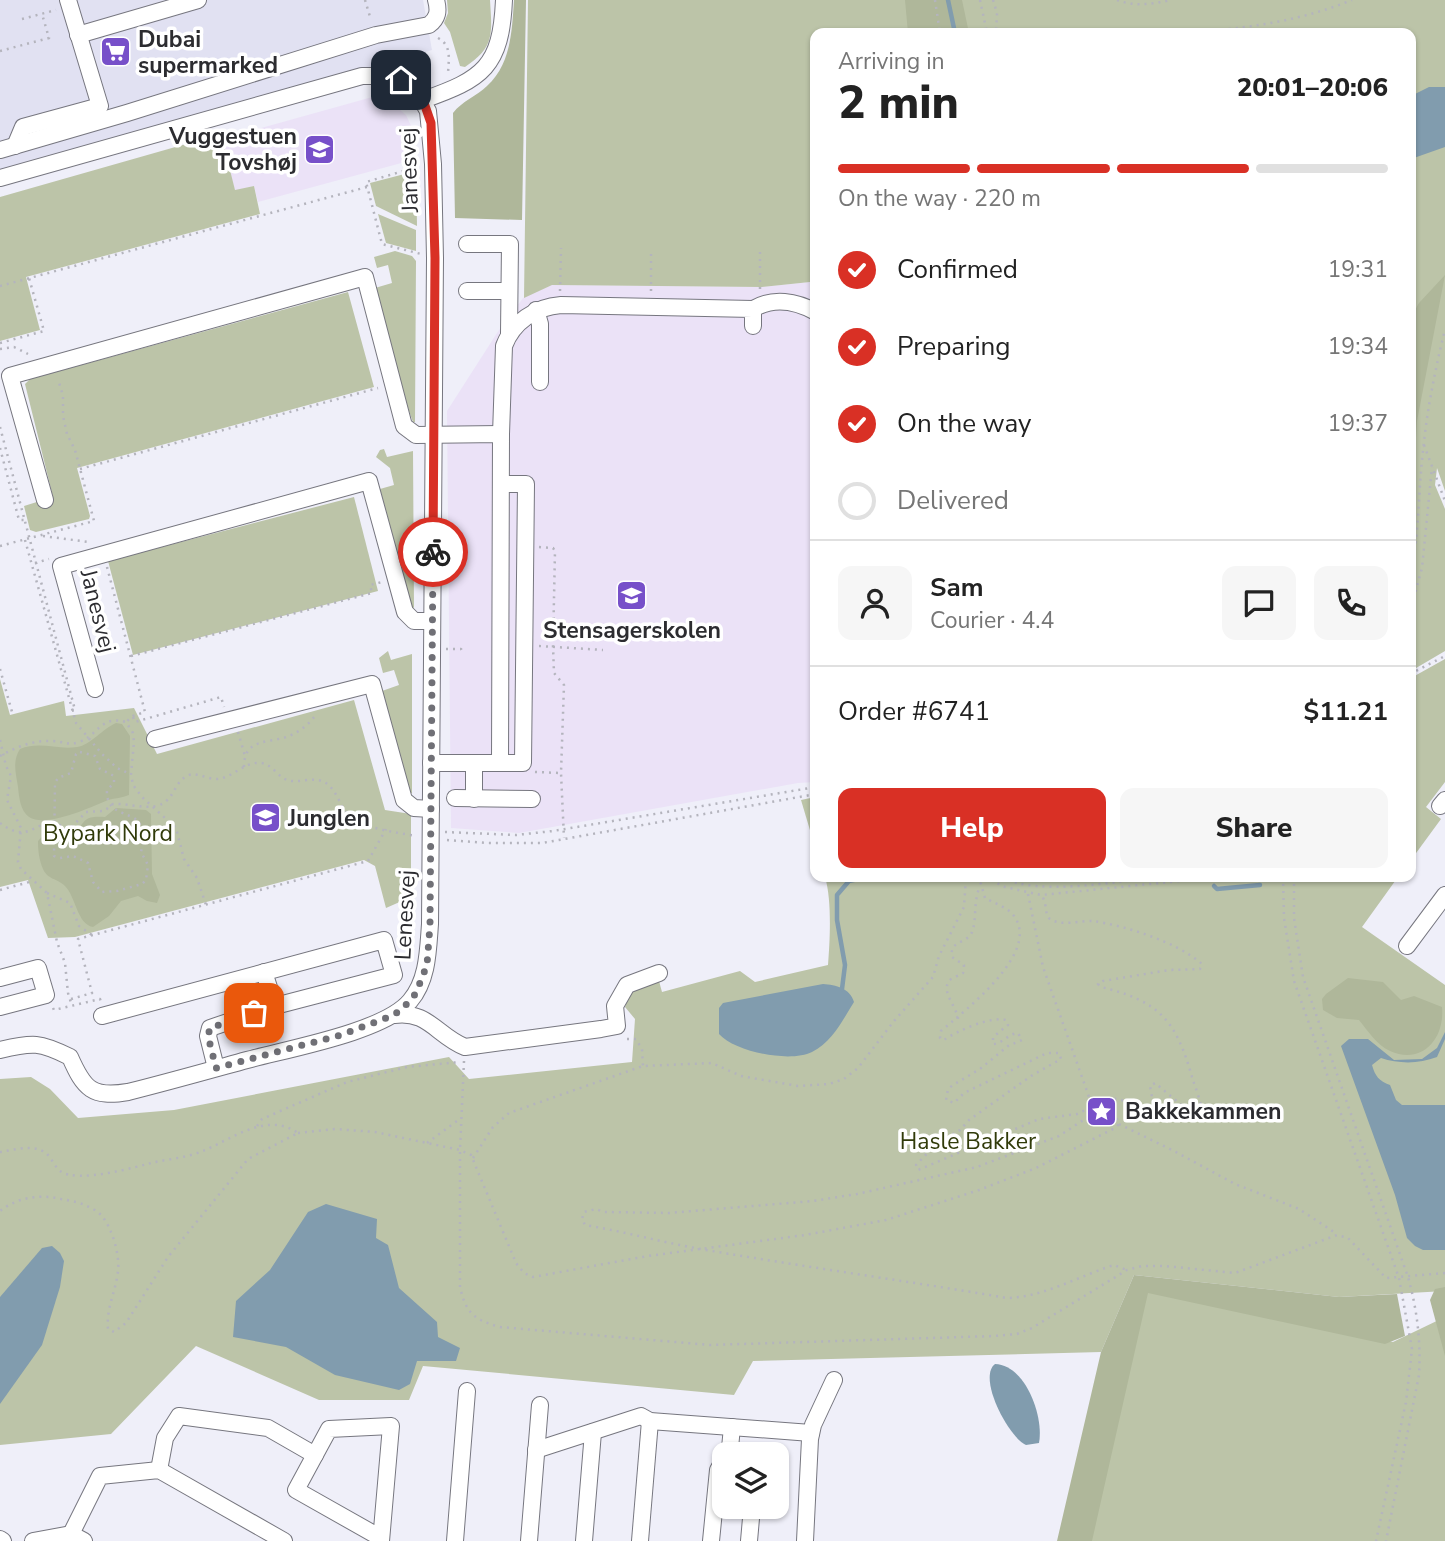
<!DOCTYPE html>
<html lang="en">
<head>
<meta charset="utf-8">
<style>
  body { margin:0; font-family:"Nunito Sans",sans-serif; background:#f6f6f6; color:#222; height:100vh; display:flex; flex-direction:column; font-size:26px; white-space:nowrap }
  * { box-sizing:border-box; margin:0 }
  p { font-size:23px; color:#767676 }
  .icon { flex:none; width:38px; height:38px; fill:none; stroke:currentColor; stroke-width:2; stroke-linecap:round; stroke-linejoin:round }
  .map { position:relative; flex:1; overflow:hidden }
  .sheet { position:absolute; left:810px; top:28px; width:606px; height:854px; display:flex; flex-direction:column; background:#fff; border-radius:14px; box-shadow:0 2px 5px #0004 }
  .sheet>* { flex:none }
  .controls { position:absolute; left:712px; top:1442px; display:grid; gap:14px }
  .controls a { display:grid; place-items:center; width:77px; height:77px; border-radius:14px; background:#fff; box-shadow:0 2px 5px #0004; font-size:35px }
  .pin { position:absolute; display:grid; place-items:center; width:60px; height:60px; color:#fff; margin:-30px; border-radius:14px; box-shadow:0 4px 10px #0006 }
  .courier { position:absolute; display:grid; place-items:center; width:70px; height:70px; margin:-35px; border:5px solid #d93025; border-radius:50%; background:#fff; color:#222; box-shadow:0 2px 9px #0007 }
  .head em { font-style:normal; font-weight:800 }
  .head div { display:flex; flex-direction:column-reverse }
  .head { display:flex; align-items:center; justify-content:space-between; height:119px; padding:0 28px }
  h1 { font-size:46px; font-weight:800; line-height:52px }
  .bar { display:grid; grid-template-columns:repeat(4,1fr); gap:10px 7px; align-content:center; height:84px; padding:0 28px }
  .bar i { height:9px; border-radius:5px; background:#e0e0e0 }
  .bar .active { background:#d93025 }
  .bar p { grid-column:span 4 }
  .line { display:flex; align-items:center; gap:18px; padding:0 28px; border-top:2px solid #e0e0e0 }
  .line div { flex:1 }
  .round { display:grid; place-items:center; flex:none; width:74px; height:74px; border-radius:14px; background:#f6f6f6 }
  ol { padding:0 28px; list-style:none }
  li { display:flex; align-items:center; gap:21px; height:77px }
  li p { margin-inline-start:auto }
  li .icon { padding:7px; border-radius:50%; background:#d93025; color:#fff; stroke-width:4 }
  li:last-child { color:#767676 }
  li i { width:38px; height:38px; border:4px solid #e0e0e0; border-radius:50% }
  .button { display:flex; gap:14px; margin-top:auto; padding:14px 28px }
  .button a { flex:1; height:80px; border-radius:14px; background:#d93025; color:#fff; font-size:28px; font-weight:800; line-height:80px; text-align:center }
  .button a+a { background:#f6f6f6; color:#222 }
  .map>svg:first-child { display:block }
  .built { fill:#e1e1f2 }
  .education { fill:#ebe2f7 }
  .green { fill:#bcc4a8 }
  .forest { fill:#afb79a }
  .water { fill:#819cae }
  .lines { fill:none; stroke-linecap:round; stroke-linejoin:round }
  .stream { stroke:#819cae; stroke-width:4.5 }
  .minor-casing { stroke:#76767f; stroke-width:18 }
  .path { stroke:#b4b4bd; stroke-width:2.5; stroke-dasharray:2 5; stroke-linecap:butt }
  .minor { stroke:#fff; stroke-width:16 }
  .done { stroke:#707076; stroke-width:7; stroke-dasharray:0 12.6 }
  .route { stroke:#d93025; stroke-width:9 }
  .labels { text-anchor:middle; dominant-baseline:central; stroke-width:7; stroke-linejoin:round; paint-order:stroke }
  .poi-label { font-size:23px; font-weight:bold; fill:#2c2c30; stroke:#fff; text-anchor:start }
  .street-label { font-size:23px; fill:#2c2c30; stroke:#fff }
  .park-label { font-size:23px; fill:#313b0a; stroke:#fff }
</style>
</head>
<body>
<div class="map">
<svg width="1445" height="1541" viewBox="0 0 1445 1541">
  <rect width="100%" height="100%" fill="#efeff9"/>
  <!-- built -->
  <polygon class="built" points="0,0 423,0 432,50 0,174"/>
  <!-- education -->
  <g class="education">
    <polygon points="376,96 388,100 406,115 413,130 416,159 258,202 254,186 235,191 222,139"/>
    <polygon points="810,282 815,286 815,782 798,783 519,833 451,828 447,411 497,333 523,298 551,285 762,287"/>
  </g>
  <!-- green -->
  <g class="green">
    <path d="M447,0H490C492,34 495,47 465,67L460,66L450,32L444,23L448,13Z"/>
    <polygon points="528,0 1445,0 1445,491 1437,468 1435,485 1445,509 1445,651 1411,671 1410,33 816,33 815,286 810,282 762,287 552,285 524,298"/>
    <polygon points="221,134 235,190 254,186 260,214 26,277 40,330 0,341 0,197"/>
    <polygon points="416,171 417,226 376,206 370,183"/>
    <polygon points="378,214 416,230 416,251 386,243"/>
    <polygon points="395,251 412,256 416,261 415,422 413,422 409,411 375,288 392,283 388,265 377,268 374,257"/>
    <polygon points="348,292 374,387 77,468 90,516 89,519 36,532 30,530 24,506 53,497 25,384 30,379"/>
    <polygon points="384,449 387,457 413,451 414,608 412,607 380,489 394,485 390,468 376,457 380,450"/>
    <polygon points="354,497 378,591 133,655 108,561"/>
    <polygon points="388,651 391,660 412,654 412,793 410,793 408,789 382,691 399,685 394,670 383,673 379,658"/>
    <polygon points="1445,659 1445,782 1426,807 1441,819 1411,860 1411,678"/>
    <polygon points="0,679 10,715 64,701 66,716 134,708 157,754 354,700 385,810 411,814 411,897 386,908 375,866 364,860 75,937 48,938 28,880 0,887"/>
    <polygon points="815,797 816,797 815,847 801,800"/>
    <path d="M825,877H1398L1362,927L1445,985V1291L1339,1297L1134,1275L1101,1352L753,1361L734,1395L423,1366L409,1400H319L196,1346L111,1434L0,1445V1079L31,1077L50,1089L78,1118L174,1110L449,1057L469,1079L632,1062L635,1019L625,1007L630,991L659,981L662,992L740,971L755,982L828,965C830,940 832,900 825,877Z"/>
    <polygon points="1144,1291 1393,1342 1445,1317 1445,1541 1090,1541"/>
  </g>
  <!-- forest -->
  <g class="forest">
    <path d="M514,0H526L522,220L455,218L453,113C462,101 477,96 487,86C511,64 512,31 514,0Z"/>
    <polygon points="905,0 962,0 969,33 908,33"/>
    <polygon points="1445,275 1417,421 1411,518 1411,317 1419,303"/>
    <path d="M116,723L122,724L130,736L129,795C122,798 115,798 108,800C91,807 47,828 29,817C20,811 19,796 18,787C16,774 12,761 20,749C40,741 57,750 77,747C91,745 102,729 116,723Z"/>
    <path d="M116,808L146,810L151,814L152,874L160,895L157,903L147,901L138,896L121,901L109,916L93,927C77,924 76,897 65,886C57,878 48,880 43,869C39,860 38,850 38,841L50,828L57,829L65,835L76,833C86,818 86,816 105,817Z"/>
    <path d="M1348,978L1383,982L1401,1000L1414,996L1442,1007C1445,1040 1421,1065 1390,1051C1377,1045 1368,1031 1359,1020L1337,1018L1323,1010L1322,999L1326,994Z"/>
    <polygon points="1134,1275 1339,1297 1397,1294 1405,1336 1385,1344 1148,1293 1092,1541 1057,1541 1101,1352"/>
    <polygon points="1445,1287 1445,1356 1430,1300 1435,1289"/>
  </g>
  <!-- water -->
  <g class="water">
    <polygon points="1429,87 1445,87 1445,147 1411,159 1411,96"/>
    <path d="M823,984C836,985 850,988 854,1002C842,1021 833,1041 812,1052C790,1063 735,1052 719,1034V1008L723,1003Z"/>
    <path d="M1445,1032V1039L1437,1057C1419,1064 1399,1064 1381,1058L1372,1065C1375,1076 1379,1081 1390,1085L1396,1100L1402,1105H1445V1250H1423L1415,1246L1407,1238L1395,1195L1341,1046L1349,1039H1368L1394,1060L1422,1059L1437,1048Z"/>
    <polygon points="326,1204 377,1219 376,1238 388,1245 399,1288 437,1322 438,1337 460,1348 456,1361 417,1361 410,1384 399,1390 335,1375 286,1347 233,1337 236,1301 270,1270 308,1212"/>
    <polygon points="52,1246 60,1253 64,1261 60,1287 42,1345 0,1404 0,1297 42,1248"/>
    <path d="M995,1364C1026,1365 1044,1417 1039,1443L1026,1445C1009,1438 977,1378 995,1364Z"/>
  </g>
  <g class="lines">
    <!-- stream -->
    <g class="stream">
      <polyline points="948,0 955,33"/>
      <polyline points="1214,886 1217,889 1260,885"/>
      <polyline points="842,989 845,965 837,920 837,895 849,881 867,877"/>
    </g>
    <defs>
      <g id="minor">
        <polyline points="78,35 198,0"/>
        <path d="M423,100C483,79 501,67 504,0"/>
        <polyline points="15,146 23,127 100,106 68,0"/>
        <path d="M0,150L127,113L376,35L429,25C438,18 439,11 436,0"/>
        <path d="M0,178L362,76H382L401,80L417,92L428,111L433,164L435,258L430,924C428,950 428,980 410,1001C384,1032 287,1049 247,1060C207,1071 168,1082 128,1092C92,1098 84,1089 70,1057C40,1042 33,1042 0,1050"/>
        <polyline points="467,244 510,244 509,333"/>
        <polyline points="467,291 509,291"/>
        <path d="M753,309C773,297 796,301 816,312"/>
        <polyline points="536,310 540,324 540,382"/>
        <path d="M501,434L504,346C513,322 535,307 561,305L753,309V326"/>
        <polyline points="45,500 10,376 365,277 404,426 416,435 501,434 500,763 431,763"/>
        <polyline points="95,689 61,566 369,481 405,612 414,621 432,621"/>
        <polyline points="155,739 372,684 404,800 414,808 431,809"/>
        <polyline points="500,763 523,763 526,484 501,484"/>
        <polyline points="455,798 532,799"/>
        <polyline points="474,799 474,763"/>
        <polyline points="1440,806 1445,800"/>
        <polyline points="1407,946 1445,895"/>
        <polyline points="264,972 275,1006"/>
        <polyline points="0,978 38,968 46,995 0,1007"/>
        <path d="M394,1015C428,1010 437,1036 465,1047L601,1029L617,1026L615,1006L627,985L659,973"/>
        <polyline points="102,1016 384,940 394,975 275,1006 210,1028 208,1036 216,1068"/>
        <polyline points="536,1450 641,1416 650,1421 811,1433"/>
        <polyline points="727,1454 730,1448 732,1427"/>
        <polyline points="159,1470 165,1438 179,1416 268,1428 315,1455"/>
        <polyline points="0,1539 3,1541"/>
        <polyline points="33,1541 71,1534"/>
        <polyline points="84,1541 71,1534 100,1476 159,1470 284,1541"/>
        <polyline points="381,1541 391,1426 329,1429 296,1490 381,1538"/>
        <polyline points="455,1541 467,1391"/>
        <polyline points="529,1541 540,1405"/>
        <polyline points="584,1541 593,1432"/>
        <polyline points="640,1541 650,1421"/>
        <polyline points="711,1541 718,1470 724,1459"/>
        <polyline points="749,1541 752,1507"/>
        <polyline points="805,1541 810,1439 813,1425 834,1380"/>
      </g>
    </defs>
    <!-- minor casing -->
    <use href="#minor" class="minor-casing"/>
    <!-- path -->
    <g class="path">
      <polyline points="365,0 371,20"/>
      <polyline points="935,0 940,33"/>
      <polyline points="980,0 987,33"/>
      <polyline points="993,0 997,13 996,33"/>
      <path d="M1117,0C1135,7 1153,4 1171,0"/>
      <polyline points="22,19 56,10"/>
      <path d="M1166,33C1229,31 1293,24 1352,0"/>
      <path d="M438,38C453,46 448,61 448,76"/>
      <polyline points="0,51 49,38 42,14"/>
      <polyline points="417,167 366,182 382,244 421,254"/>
      <polyline points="0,286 367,187"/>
      <polyline points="760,289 760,250"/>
      <polyline points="560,291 561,248"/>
      <polyline points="651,291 651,249"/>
      <polyline points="0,343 44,331 29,278"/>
      <polyline points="0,349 14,347 28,354"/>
      <polyline points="0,427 75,710 71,711"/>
      <polyline points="1424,445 1445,501"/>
      <polyline points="0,448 19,520 25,520"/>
      <polyline points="80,469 378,388"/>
      <polyline points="43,536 89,542"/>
      <polyline points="25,540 76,723 102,754 117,768 130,774"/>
      <polyline points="0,546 94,521 75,450 67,434 63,416 63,396 58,379"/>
      <polyline points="539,547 553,548 555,551 553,646 554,673 564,685 561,773 564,838"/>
      <polyline points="35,563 49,559"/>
      <polyline points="107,567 145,712 133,716 126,722"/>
      <path d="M1410,578C1420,533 1418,488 1424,442C1428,404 1436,367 1445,329"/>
      <polyline points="1410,612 1422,568 1432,467"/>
      <polyline points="539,646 603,650"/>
      <polyline points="446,649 461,649 464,654"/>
      <polyline points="131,656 372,593 370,585 382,582"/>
      <polyline points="0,669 12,712"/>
      <polyline points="1410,674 1445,656"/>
      <polyline points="133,717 135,722 221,697 224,707"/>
      <polyline points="238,732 245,756"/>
      <polyline points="0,740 6,766 11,776 7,800 21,828 18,862 21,869 47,893 57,942 65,963 68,993 72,1006"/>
      <path d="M80,752L95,756L100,769L114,776V783L107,790C106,810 120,811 134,818C139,821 142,828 145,833L141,852L148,865L146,880L142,884L117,891L102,892L93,882L88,863L73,856L60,858L54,856L55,783L58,778L71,773L76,754Z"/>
      <path d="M0,756C16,747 34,740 52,741C62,741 69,746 79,742C99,735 100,715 126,722L133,733L134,742L131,774L133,785L142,797L176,828L184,859L197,878L206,905"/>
      <path d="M244,767C244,737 269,744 289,736C299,732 308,725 315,716"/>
      <polyline points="535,772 560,773"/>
      <path d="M0,823C29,845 34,820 54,824C60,824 65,828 70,829L86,812L104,811L113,804C127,803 143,809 156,806C174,802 173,785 185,777C195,770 205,779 216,779C232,779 244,761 261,763C272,764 277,776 287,780C299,784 313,776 324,782C335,787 339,803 346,812C361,829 395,832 416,836"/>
      <polyline points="445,832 516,835 553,831 816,787"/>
      <polyline points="447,840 487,843 542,843 816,794"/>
      <path d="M976,877L981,884L985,898C996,904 1010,908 1016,919C1037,956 964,1011 941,1031L940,1038L944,1040C957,1031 990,1016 1006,1020L1008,1025L993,1037V1044C1002,1044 1008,1034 1018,1033L1022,1040L1008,1046L980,1069L953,1085L948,1089L946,1100L954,1103L964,1093L1047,1053H1059L1061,1059L1031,1076L969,1120L960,1130L935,1145L916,1165L918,1170L1039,1119L1077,1114L1111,1098L1126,1101L1139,1111L1144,1118L1152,1120L1155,1114L1150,1086L1155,1083L1197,1118L1202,1119C1203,1105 1196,1090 1192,1077C1176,1020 1159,1001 1101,987L1098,984L1103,981L1169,970L1200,969L1202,964C1177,942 1126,926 1093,921C1080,920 1062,927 1050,919C1044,915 1048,903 1041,895"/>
      <polyline points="985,877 1005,887 1041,895 1220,877"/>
      <path d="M1002,877C1037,897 1118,881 1159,877"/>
      <polyline points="1283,877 1284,918 1294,981 1399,1278 1412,1349 1406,1402 1376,1541"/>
      <path d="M1294,877V918L1303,977L1408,1277C1417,1309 1421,1341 1419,1375L1386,1541"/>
      <polyline points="0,890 33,881"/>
      <polyline points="47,893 70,903 79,926 92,935"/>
      <polyline points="1028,894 1043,967 1094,1111"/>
      <polyline points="71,999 92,993 78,939 368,861 386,829"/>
      <polyline points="53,1008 54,1010 100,999 101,1002"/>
      <path d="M958,1019C957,1007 941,992 949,981C952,977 959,976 963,973L964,965L952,957C949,940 967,944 972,932C977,919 973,902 980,886"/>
      <polyline points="627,1039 636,1039 642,1049 643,1066"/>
      <path d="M464,1061L460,1150V1287C466,1313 474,1320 500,1327L710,1345L994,1336L1017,1334L1032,1328L1127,1270L1142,1266H1165L1235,1273L1337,1235L1348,1238L1386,1278L1445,1273"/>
      <polyline points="1119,1124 1174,1151 1235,1184 1299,1209 1337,1234"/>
      <polyline points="257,1126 262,1119 347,1082 407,1067 460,1062"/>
      <path d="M298,1133L335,1129L375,1132L460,1150L471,1155L516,1263L524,1273L533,1277L648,1256L805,1235L886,1220L979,1190L1036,1168L1115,1128L1119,1124L1115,1114L1109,1111L1094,1113L1059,1136L977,1167L857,1194L813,1201L669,1213L604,1212L596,1209L584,1212L582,1219L585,1225C626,1232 665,1243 706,1250C806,1267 907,1281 1007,1298C1044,1297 1079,1276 1114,1265L1127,1270"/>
      <polyline points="427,1143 461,1118"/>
      <path d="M0,1152C14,1150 35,1143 47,1154C52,1159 55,1167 60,1171C77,1184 136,1167 155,1162C171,1159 188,1157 203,1151C232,1139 267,1111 298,1133L248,1159L168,1257L126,1323L114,1332L108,1329C106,1308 116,1291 118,1271C120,1255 112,1227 101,1215C91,1205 74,1201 61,1199C40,1194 18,1197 0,1211"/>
      <polyline points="473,1158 493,1127 509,1113 643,1066 712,1063 741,1076 798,1086 829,1084 844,1079 858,1068 894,1021 933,977 939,956 964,907 966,877"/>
    </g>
    <!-- minor -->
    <use href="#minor" class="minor"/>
  </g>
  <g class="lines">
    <!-- done -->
    <polyline class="done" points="254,1013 210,1028 208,1036 216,1068 341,1035 394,1015 409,1002 416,993 427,965 430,925 433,552"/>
    <!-- route -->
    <polyline class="route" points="401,80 417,92 423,100 431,123 435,258 433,552"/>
  </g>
  <!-- icons -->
  <defs>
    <symbol id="supermarket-square" viewBox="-11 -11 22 22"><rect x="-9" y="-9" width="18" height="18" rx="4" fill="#7750c9" stroke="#fff"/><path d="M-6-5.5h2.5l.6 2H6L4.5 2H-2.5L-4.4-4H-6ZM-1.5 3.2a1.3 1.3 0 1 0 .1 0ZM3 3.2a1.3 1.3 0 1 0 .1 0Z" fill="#fff"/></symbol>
    <symbol id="school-square" viewBox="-11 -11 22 22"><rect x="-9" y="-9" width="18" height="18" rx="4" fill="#7750c9" stroke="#fff"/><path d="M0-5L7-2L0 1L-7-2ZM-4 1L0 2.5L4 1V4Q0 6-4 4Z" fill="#fff"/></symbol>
    <symbol id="sight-square" viewBox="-11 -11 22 22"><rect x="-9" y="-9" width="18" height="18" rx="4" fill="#7750c9" stroke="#fff"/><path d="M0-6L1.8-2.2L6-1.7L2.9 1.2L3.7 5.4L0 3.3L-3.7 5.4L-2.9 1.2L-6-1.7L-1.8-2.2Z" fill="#fff"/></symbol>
  </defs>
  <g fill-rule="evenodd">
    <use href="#supermarket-square" x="98" y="34" width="35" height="35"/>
    <use href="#school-square" x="302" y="132" width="35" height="35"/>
    <use href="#school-square" x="614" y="578" width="35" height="35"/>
    <use href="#school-square" x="248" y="800" width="35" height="35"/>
    <use href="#sight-square" x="1084" y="1094" width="35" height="35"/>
  </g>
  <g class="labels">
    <!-- poi labels -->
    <g class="poi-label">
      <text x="138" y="39">Dubai<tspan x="138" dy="26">supermarked</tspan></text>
      <text x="297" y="136" text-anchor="end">Vuggestuen<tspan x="297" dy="26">Tovshøj</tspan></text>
      <text x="632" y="630" text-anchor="middle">Stensagerskolen</text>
      <text x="288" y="818">Junglen</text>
      <text x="1125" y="1111">Bakkekammen</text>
    </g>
    <!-- street labels -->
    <g class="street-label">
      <text transform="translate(409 170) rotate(-92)">Janesvej</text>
      <text transform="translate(98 611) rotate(76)">Janesvej</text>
      <text transform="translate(405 915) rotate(-87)">Lenesvej</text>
    </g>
    <!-- park labels -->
    <g class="park-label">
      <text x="108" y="833">Bypark Nord</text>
      <text x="968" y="1141">Hasle Bakker</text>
    </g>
  </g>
</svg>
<div class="controls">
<a><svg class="icon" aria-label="layers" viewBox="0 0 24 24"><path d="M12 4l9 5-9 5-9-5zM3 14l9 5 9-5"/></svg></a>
</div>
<div class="pin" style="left:254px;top:1013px;background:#ea580c"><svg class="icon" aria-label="bag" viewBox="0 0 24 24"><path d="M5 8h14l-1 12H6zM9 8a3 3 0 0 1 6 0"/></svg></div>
<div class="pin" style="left:401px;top:80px;background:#1f2937"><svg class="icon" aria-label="home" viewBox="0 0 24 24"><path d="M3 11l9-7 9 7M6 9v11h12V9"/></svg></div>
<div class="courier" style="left:433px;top:552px"><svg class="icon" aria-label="bike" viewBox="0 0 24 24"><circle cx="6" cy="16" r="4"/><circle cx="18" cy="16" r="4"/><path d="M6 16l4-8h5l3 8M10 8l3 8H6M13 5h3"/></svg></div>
<section class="sheet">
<div class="head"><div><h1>2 min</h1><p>Arriving in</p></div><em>20:01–20:06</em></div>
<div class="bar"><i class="active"></i><i class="active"></i><i class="active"></i><i></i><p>On the way · 220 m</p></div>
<ol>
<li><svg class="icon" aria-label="check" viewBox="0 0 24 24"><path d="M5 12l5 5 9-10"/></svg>Confirmed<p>19:31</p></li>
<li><svg class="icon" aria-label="check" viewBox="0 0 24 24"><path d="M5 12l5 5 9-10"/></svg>Preparing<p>19:34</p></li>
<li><svg class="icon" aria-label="check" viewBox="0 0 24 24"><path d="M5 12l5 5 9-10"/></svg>On the way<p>19:37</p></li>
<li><i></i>Delivered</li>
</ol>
<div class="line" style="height:126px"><a class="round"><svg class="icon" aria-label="person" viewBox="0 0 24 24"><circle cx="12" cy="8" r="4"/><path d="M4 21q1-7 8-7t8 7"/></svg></a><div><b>Sam</b><p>Courier · 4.4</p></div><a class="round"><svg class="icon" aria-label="chat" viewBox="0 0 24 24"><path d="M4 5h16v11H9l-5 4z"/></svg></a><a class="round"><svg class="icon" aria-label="phone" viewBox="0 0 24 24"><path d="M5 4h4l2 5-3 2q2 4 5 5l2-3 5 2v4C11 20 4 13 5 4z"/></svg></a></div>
<div class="line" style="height:91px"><div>Order #6741</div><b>$11.21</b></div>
<div class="button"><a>Help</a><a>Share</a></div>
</section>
</div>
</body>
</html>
